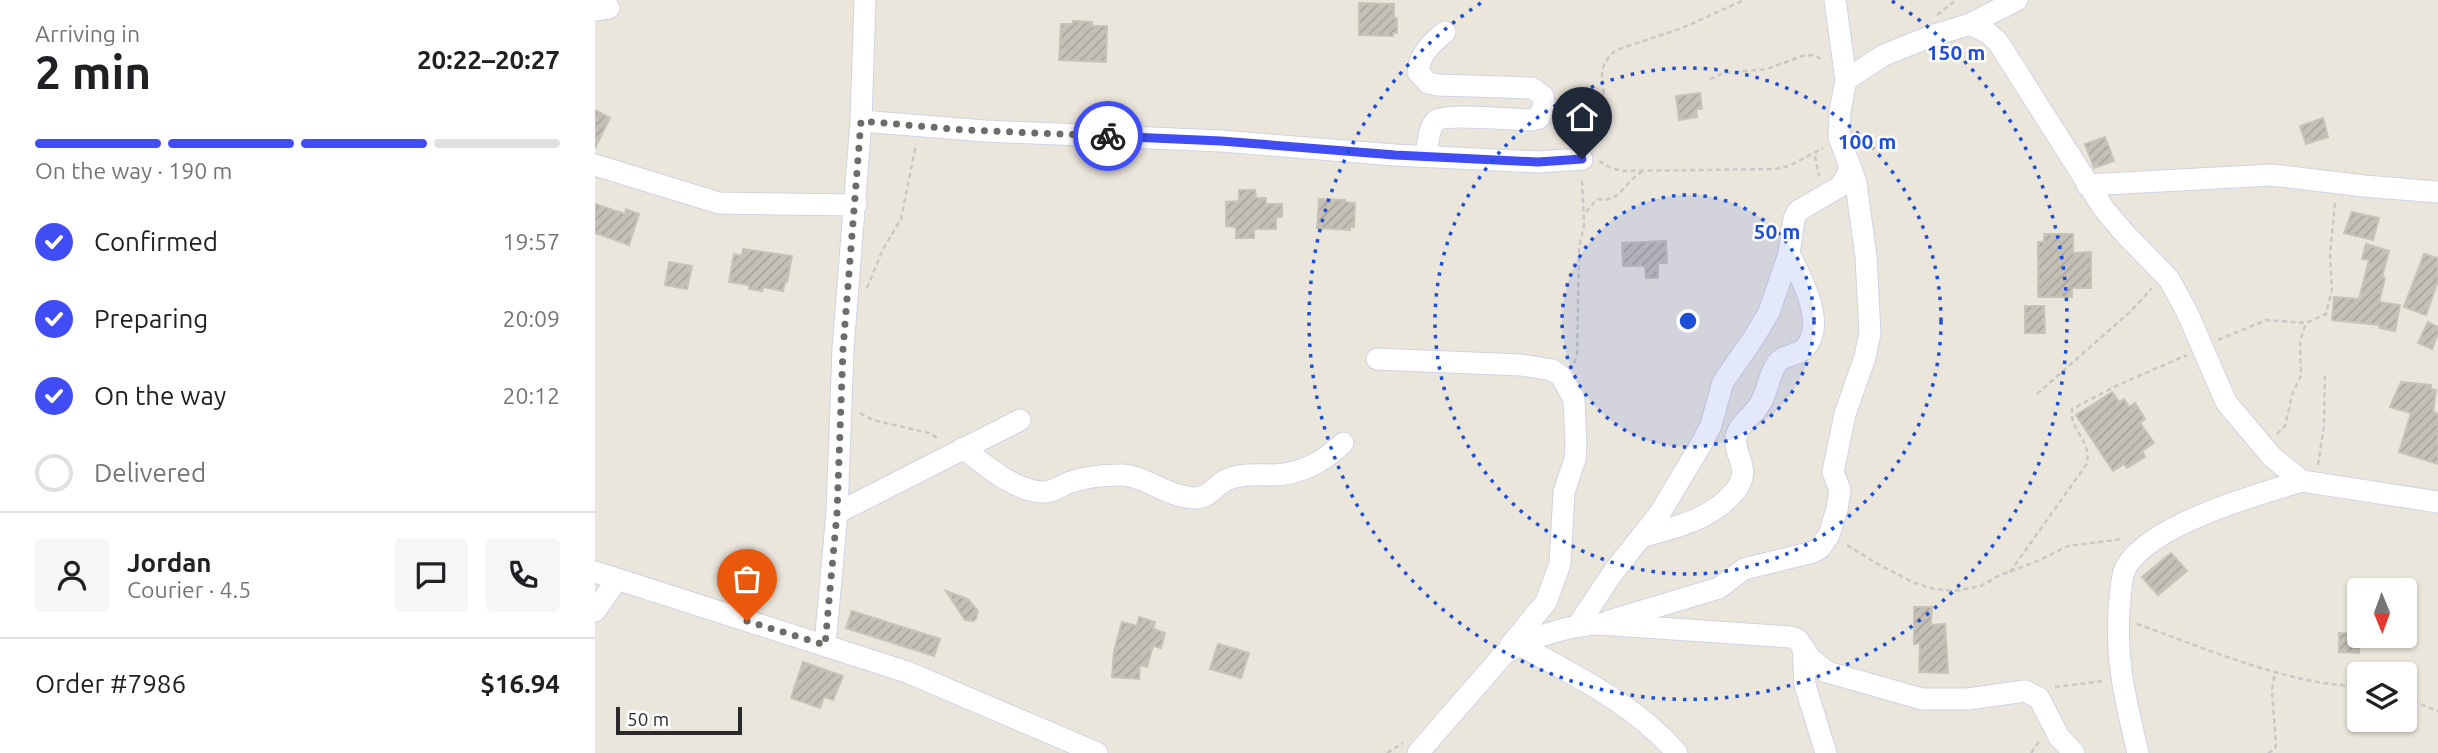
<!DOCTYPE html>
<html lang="en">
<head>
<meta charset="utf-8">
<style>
  body { margin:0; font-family:Ubuntu,sans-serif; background:#f6f6f6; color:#202124; height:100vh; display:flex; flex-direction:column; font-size:26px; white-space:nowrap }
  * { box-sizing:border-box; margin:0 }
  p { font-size:23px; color:#757577 }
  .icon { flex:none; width:38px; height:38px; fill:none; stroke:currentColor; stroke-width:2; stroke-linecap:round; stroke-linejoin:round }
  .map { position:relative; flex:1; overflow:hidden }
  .side { display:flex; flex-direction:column; background:#fff; width:595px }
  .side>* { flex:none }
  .needle { width:46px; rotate:179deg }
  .fabs { position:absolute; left:1752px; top:578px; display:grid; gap:14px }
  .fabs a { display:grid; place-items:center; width:70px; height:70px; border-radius:7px; background:#fff; box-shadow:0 2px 5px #0004; font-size:35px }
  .scale { position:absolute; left:21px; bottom:18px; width:126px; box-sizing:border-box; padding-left:7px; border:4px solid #2a2a2a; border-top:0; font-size:19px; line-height:24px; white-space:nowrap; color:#2a2a2a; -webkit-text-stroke:5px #fff; paint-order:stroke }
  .pin { position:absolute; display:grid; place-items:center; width:60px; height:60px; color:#fff; margin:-72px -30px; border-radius:50% 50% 50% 0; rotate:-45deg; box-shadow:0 0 7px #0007 }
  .pin .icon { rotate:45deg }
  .courier { position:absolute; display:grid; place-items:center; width:70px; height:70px; margin:-35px; border:5px solid #404cf4; border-radius:50%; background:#fff; color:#222; box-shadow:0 2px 9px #0007 }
  .overview em { font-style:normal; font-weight:700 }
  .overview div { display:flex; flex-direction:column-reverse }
  .overview { display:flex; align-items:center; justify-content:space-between; height:119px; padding:0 35px }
  h1 { font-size:46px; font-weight:700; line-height:52px }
  .bar { display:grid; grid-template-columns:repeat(4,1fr); gap:10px 7px; align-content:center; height:84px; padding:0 35px }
  .bar i { height:9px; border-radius:5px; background:#e0e0e0 }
  .bar .on { background:#404cf4 }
  .bar p { grid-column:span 4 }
  .line { display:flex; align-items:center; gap:18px; padding:0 35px; border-top:2px solid #e0e0e0 }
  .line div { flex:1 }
  .round { display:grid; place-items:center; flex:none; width:74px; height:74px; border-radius:7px; background:#f6f6f6 }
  ol { padding:0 35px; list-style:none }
  li { display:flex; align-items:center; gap:21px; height:77px }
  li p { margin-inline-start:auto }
  li .icon { padding:7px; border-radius:50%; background:#404cf4; color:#fff; stroke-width:4 }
  li:last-child { color:#757577 }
  li i { width:38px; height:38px; border:4px solid #e0e0e0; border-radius:50% }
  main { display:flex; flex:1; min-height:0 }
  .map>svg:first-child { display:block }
  .building { fill:url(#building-hatch); stroke:#c7c3b6; stroke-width:2 }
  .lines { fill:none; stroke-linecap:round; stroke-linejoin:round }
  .minor-casing { stroke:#d1d2e2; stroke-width:23 }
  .path { stroke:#c8c8c8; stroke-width:2.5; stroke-dasharray:5 3.5; stroke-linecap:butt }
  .minor { stroke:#fff; stroke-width:21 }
  .done { stroke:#6e6c68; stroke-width:7; stroke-dasharray:0 12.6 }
  .route { stroke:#404cf4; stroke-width:9 }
  .ring { fill:none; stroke:#1d4ed8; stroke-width:3.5; stroke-dasharray:3.5 7 }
  .centre { fill:#1d4ed8; stroke:#fff; stroke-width:3.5 }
  .ring-label { font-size:21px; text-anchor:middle; font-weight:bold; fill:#1d4ed8; stroke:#fff; stroke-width:5; stroke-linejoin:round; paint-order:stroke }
</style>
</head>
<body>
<main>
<section class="side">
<div class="overview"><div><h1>2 min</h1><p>Arriving in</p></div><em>20:22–20:27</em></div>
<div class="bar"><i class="on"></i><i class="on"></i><i class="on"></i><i></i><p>On the way · 190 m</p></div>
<ol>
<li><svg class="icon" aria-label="check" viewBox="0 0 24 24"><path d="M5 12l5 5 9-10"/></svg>Confirmed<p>19:57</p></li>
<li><svg class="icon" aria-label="check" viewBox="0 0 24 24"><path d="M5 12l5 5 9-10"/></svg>Preparing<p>20:09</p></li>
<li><svg class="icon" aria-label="check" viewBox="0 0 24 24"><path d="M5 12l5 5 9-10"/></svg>On the way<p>20:12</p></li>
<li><i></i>Delivered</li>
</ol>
<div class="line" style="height:126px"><a class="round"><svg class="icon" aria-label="person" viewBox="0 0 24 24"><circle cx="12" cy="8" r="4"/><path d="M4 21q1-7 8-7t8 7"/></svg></a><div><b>Jordan</b><p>Courier · 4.5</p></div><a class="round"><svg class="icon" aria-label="chat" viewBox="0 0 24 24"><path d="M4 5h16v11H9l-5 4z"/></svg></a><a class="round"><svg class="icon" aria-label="phone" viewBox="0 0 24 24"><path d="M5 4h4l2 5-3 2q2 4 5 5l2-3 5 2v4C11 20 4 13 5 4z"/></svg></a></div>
<div class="line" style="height:91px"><div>Order #7986</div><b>$16.94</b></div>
</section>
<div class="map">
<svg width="1843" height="753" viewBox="0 0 1843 753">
  <defs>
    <pattern id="building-hatch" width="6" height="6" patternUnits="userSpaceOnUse" patternTransform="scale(1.75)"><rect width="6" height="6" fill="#c4c0b7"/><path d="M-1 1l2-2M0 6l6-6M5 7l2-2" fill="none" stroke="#a9a59e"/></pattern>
  </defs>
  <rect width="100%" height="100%" fill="#ebe6dc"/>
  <!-- building -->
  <g class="building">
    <polygon points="764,3 799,4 799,18 802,18 802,33 798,33 798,36 764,35"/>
    <polygon points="478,21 497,22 497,26 512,26 511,62 464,60 466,24 478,24"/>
    <polygon points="1105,93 1107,109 1101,109 1102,117 1084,120 1081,96"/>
    <polygon points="0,110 15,118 0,148"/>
    <polygon points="1728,118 1733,137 1711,144 1705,126"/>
    <polygon points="1510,137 1519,161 1499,168 1490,144"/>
    <polygon points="644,190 660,190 661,198 671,198 671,204 687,204 687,217 681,217 681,229 659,229 659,238 641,238 641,227 631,226 631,202 644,201"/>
    <polygon points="724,199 750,200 750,202 760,203 759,227 755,227 755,230 722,228"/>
    <polygon points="0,204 30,214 31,209 44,214 34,245 0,233"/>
    <polygon points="1757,212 1784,218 1778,240 1749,233"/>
    <polygon points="1449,234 1478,234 1478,253 1496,252 1496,288 1477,288 1477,297 1443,297 1443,242 1449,242"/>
    <polygon points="1071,241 1072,263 1063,263 1063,278 1051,278 1050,266 1028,266 1027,243"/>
    <polygon points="1771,244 1794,251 1787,277 1790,278 1784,302 1805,305 1800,331 1784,328 1784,325 1737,320 1739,297 1764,299 1774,260 1767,259"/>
    <polygon points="148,249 197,256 192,282 190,282 188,291 168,287 167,291 154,289 154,285 134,282 139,254 147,256"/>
    <polygon points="1829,254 1843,258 1843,281 1831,315 1809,307"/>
    <polygon points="74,262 97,266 92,289 70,285"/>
    <polygon points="1430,306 1449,306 1450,333 1430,333"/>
    <polygon points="1833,322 1843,327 1843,333 1837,349 1823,343"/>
    <polygon points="1806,382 1836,385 1836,389 1841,390 1838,412 1843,414 1843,464 1804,452 1816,413 1795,407"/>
    <polygon points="1517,392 1524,402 1529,399 1534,407 1540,403 1550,419 1545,423 1559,443 1547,451 1550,457 1532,468 1529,464 1518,471 1481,415"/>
    <polygon points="1576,553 1592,571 1563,595 1547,577"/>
    <polygon points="351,591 373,599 383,611 381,619 378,621 370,620"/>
    <polygon points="1319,607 1337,607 1336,625 1350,624 1353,673 1324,672 1325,643 1319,644"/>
    <polygon points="257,611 345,639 339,656 251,628"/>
    <polygon points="544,617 560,622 558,629 570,633 566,648 558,646 552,667 545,665 544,679 517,677 519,651 527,622 542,626"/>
    <polygon points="1744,633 1764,634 1764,653 1744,652"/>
    <polygon points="623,644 654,653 646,678 615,669"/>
    <polygon points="208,662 248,676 238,700 229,697 225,708 196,698"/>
  </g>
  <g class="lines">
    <defs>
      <g id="minor">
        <polyline points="0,10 14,8"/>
        <polyline points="1375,24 1393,33 1403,42 1509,209 1531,235 1574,279 1592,312 1631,402 1677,457 1707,481 1843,502"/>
        <polyline points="1251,80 1289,55 1334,37 1375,24 1422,0"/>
        <polyline points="266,121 390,131 626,141 800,155 943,162 987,159"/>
        <path d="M831,156C833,146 833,126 842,120C854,113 918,120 936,120L944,118L949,105L948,96L937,88L843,85L833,83L823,72C825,53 836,44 850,32"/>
        <polyline points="0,165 124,203 261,205"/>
        <polyline points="1492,185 1677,175 1769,186 1843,192"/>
        <polyline points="782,359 926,365 957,370 966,376 979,399 981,444 980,459 969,492 965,564 951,602 915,646"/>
        <path d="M368,448C390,465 418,490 447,492C458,493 466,485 476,482C491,477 509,475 524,475C549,474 571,497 599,498C615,498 619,486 631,480C647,473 661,475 678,475C707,474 728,462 748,443"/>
        <polyline points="242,513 425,420"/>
        <path d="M1046,537C1081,527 1116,520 1140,491C1160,467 1133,452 1143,431C1147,422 1161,413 1166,402C1173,390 1174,374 1182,363C1189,354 1203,356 1210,348C1232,324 1206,277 1194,254"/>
        <polyline points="0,572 312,672 502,753"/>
        <polyline points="0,611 22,580"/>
        <polyline points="1014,621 1124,588 1149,569 1218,552 1225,548 1234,535 1242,509 1245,490 1238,472 1250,414 1270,357 1275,333 1271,257 1261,183 1255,166"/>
        <polyline points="983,625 1019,571 1065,513 1108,441 1116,425 1128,382 1158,339 1174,312 1194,254 1199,219 1203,211 1246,186 1252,175 1255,166 1244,137 1245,111 1251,80 1240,0"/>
        <polyline points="230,645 242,513 248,349 266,121 270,0"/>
        <path d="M925,645C982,677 1038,703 1082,753"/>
        <polyline points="1208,647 1210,685 1231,753"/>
        <path d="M823,753L909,654C937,637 971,626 1004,624L1195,637L1202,639L1216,659L1232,672L1327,699H1373L1430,691L1444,698L1464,737L1479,753"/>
        <path d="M1543,753C1530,699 1519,654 1525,599C1526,588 1526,577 1531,567C1556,524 1661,495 1707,481"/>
      </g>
    </defs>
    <!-- minor casing -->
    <use href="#minor" class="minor-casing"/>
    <!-- path -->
    <g class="path">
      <polyline points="1342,15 1361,0"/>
      <polyline points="1115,79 1129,73 1172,69 1207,56 1218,55 1229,60"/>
      <path d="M994,141C998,131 1007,122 1009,112C1013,87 996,71 1021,50L1087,28L1149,0"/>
      <polyline points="1220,156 1224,176"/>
      <polyline points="1004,161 1016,168 1027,171 1181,169 1194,166 1228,148"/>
      <path d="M991,212L1002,199C1027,203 1027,183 1047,172"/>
      <polyline points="272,288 288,249 306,219 321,144"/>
      <polyline points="1623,340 1671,320 1711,323 1731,314 1737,289 1735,256 1740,202"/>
      <polyline points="979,363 982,356 984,248 989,225 987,178"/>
      <polyline points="1442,394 1536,311 1557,288"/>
      <polyline points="265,413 278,420 334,433 344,439"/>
      <polyline points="1682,434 1690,426 1697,395 1706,375 1705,341 1711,323"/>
      <polyline points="1723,465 1729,426 1730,372"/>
      <polyline points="1252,545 1286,566 1320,583 1339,589 1359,591 1386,586 1403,576 1445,560 1473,546 1528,539"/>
      <path d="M1415,572L1491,465C1499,442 1474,431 1477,409L1521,386L1592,355"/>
      <path d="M1542,624C1607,647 1697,686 1764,686"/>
      <polyline points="1460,687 1508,681"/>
      <polyline points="1810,698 1843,711"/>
      <polyline points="792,753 808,743"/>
      <polyline points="1436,753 1445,740"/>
      <polyline points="1673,753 1680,749 1681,744 1677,691 1680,671"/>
    </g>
    <!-- minor -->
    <use href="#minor" class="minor"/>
  </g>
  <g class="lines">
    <!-- done -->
    <polyline class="done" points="152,621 230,645 242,513 248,349 266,121 370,130 513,136"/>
    <!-- route -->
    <polyline class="route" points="513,136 626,141 800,155 943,162 987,159"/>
  </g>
  <!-- distance rings -->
  <circle cx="1093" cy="321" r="126" fill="#1d4ed8" fill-opacity=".12"/>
  <g class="ring">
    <circle cx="1093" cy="321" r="126"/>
    <circle cx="1093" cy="321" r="253"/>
    <path d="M1297 1A379 379 0 1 1 889 1"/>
  </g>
  <circle cx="1093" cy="321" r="10" class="centre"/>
  <g class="ring-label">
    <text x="1361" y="60">150 m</text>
    <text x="1272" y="149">100 m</text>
    <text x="1182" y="239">50 m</text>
  </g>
</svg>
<div class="fabs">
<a><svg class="needle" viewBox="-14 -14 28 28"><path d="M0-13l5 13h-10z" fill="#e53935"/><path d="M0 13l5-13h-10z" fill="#757577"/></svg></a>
<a><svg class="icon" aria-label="layers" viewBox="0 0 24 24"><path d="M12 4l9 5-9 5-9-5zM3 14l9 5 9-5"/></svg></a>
</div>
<div class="scale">50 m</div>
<div class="pin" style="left:152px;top:621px;background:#ea580c"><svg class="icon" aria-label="bag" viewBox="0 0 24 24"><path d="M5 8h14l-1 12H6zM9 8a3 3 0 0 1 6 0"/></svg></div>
<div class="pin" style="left:987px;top:159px;background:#1f2937"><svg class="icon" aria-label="home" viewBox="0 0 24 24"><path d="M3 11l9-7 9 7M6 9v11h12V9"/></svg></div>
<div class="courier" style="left:513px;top:136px"><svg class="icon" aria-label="bike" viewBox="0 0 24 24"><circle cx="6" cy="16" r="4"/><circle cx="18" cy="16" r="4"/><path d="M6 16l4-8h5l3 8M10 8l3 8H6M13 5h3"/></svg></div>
</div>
</main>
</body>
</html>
